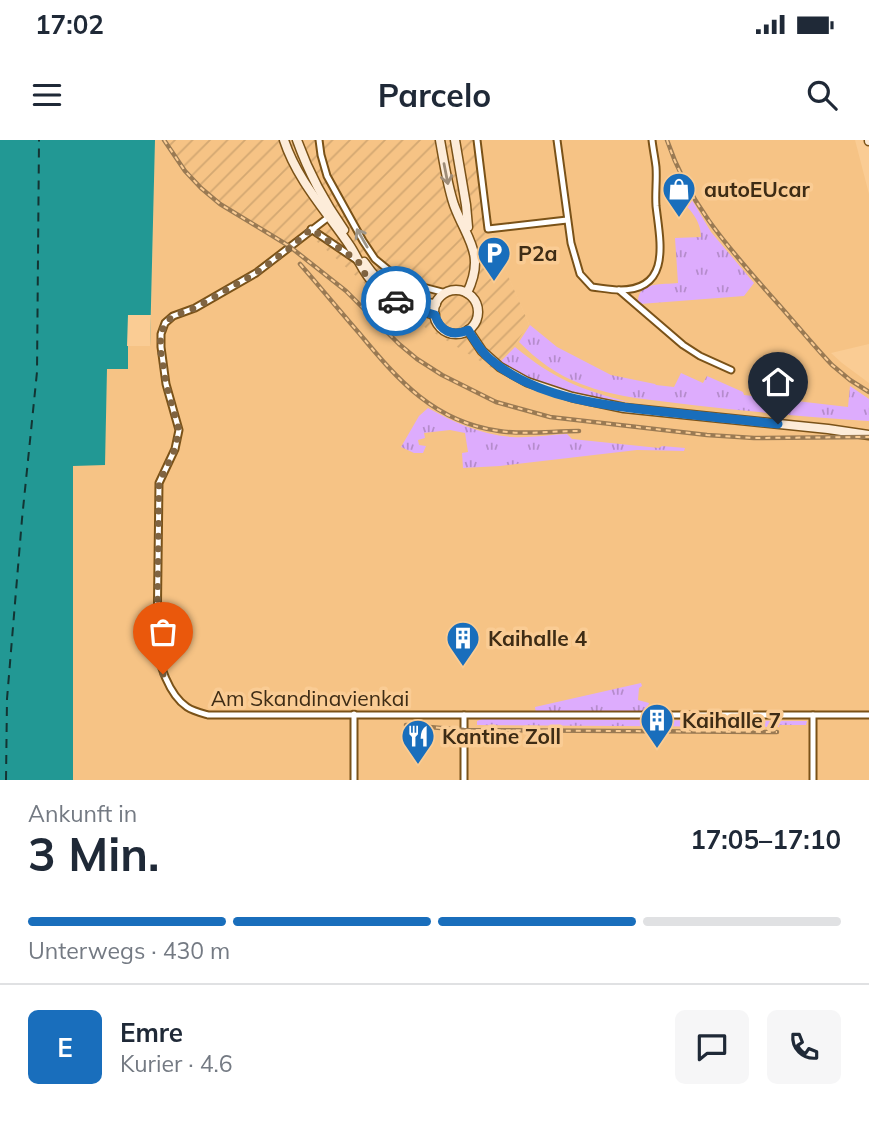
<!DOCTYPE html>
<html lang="de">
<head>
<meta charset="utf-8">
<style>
  body { margin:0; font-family:Mulish,sans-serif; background:#f6f6f7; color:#1f2937; height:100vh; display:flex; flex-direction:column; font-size:26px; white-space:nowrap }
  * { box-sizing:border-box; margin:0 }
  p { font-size:23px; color:#747a83 }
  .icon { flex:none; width:38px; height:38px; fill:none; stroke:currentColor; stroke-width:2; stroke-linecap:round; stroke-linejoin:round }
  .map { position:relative; height:640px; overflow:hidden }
  .drawer { display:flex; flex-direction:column; background:#fff; flex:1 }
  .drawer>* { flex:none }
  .pin { position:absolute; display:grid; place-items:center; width:60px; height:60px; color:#fff; margin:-72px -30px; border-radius:50% 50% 50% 0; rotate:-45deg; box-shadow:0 0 7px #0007 }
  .pin .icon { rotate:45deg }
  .courier { position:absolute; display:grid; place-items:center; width:70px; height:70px; margin:-35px; border:5px solid #196ebc; border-radius:50%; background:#fff; color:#222; box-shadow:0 2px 9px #0007 }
  .overview em { font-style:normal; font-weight:700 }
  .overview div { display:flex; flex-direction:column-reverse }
  .overview { display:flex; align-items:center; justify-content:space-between; height:119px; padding:0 28px }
  h1 { font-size:46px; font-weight:700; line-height:52px }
  .bar { display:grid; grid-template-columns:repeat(4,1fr); gap:10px 7px; align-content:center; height:84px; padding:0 28px }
  .bar i { height:9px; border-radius:5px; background:#e0e1e3 }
  .bar .on { background:#196ebc }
  .bar p { grid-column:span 4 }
  .line { display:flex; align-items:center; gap:18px; padding:0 28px; border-top:2px solid #e0e1e3 }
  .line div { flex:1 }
  .round { display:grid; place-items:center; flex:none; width:74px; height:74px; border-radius:10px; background:#f6f6f7 }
  .status { display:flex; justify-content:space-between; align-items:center; height:49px; padding:0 35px; background:#fff; direction:ltr }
  .status svg { height:19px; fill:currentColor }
  header { display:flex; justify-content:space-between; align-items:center; height:91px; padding:0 28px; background:#fff; font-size:32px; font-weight:700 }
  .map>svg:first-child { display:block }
  .built { fill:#f6c385 }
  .industrial { fill:url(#industrial-furrows) }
  .grass { fill:url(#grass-tufts) }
  .water { fill:#229894 }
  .pier { fill:#facc94 }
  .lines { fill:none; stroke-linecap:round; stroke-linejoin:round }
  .ferry { stroke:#133433; stroke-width:2; stroke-dasharray:9 7; stroke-linecap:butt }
  .street-casing { stroke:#7a5218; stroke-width:9 }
  .secondary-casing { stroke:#7a5218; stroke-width:11 }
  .street { stroke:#fff; stroke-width:5 }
  .secondary { stroke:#fdecd9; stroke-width:8 }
  .rail-casing { stroke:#9a7a53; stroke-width:4.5 }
  .rail { stroke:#facc94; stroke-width:2; stroke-dasharray:5; stroke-linecap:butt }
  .oneway { stroke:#9e8c77 }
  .oneway2 { stroke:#9e968a }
  .done { stroke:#806441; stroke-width:7; stroke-dasharray:0 12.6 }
  .route { stroke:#196ebc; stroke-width:9 }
  .labels { text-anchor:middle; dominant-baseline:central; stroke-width:7; stroke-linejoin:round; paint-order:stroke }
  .poi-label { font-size:21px; font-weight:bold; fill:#3e2c15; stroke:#facc94; text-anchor:start }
  .street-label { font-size:21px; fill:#3e2c15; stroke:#facc94 }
</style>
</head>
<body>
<div class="status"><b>17:02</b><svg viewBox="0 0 49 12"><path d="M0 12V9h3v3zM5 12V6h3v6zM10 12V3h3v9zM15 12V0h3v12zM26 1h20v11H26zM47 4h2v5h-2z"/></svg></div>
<header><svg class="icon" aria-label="menu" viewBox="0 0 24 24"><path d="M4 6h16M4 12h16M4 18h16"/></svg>Parcelo<svg class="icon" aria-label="search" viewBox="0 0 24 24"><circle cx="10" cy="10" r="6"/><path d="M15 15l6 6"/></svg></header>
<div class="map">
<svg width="869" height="640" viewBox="0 0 869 640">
  <defs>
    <pattern id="industrial-furrows" width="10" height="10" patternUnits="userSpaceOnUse" patternTransform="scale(1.75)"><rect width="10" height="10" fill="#f6c385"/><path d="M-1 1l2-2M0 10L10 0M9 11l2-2" fill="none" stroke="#d4a872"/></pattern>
    <pattern id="grass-tufts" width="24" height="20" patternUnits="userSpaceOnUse" patternTransform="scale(1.75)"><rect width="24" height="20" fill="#ddacfd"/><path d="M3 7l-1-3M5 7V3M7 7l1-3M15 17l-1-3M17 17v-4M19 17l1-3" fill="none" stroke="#b58ccc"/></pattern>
  </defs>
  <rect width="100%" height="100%" fill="#facc94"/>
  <!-- built -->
  <polygon class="built" points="155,0 164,0 185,31 195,43 220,64 291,107 306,93 501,221 529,184 488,91 485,92 483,88 473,0 855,0 869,54 869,204 831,213 842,223 869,243 869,259 850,247 852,280 869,281 869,640 73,640 73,314 105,314 107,229 127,206 151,175"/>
  <!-- industrial -->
  <polygon class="industrial" points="164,0 473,0 483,88 485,91 488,90 529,184 511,210 511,212 501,221 504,224 498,232 390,166 307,93 291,107 220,64 195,43 185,31"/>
  <!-- grass -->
  <g class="grass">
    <path d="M689,55L711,92L754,143L744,156L640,164L638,161C639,141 663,145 678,143L675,98L701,97C701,80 689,67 676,57Z"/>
    <path d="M530,185L557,207L611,235L655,244L656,245L674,247L681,233L703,243L707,236L743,252L744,255L848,267L850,246L869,259V281C810,277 751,272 692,265C654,260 616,258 581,244C557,235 537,220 519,202Z"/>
    <path d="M515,207C554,239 581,250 629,262L590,256L588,257C559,250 524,243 501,221Z"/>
    <path d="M428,268C453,282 482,295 512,297C530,298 549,295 567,294L572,299L659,308L662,306L685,308L684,311L637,310L500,326L463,328L462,313L468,312L465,293L450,290L424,293L425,298L418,300L419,305L426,306L423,313H414L401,307L419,276Z"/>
    <polygon points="641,543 642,546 639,548 638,560 649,563 644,576 536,574 535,567"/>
    <polygon points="482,579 807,581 806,585 779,585 779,587 477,585 477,581"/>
  </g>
  <!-- water -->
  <polygon class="water" points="0,0 155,0 150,206 128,206 128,229 107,229 105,325 73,326 73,640 0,640"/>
  <!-- pier -->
  <polygon class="pier" points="128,175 151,175 150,206 127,206"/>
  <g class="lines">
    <!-- ferry -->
    <polyline class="ferry" points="6,640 7,559 22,379 37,232 39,0"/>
    <defs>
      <g id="street">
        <polyline points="319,0 321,15 327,36 363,101 375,119 397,137 419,146 446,153"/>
        <polyline points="477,0 488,89 567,80"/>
        <path d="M557,0L571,103L580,134L592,147C601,148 611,150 620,150C672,150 660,101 656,66C655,53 657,40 656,27C655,18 653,9 652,0"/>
        <path d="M330,76L256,133L195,168L173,176L165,183L161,194V207L166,244L179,290L175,309L159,343L157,503C158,523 169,555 187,567C193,571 201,573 208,575H464"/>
        <polyline points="311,89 358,121"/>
        <polyline points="619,150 683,205 700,216 731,230"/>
        <polyline points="813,575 813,640"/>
        <polyline points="354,640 354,574"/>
        <polyline points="464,640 464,575 869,575"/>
      </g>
      <g id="secondary">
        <path d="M284,0C297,40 327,72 350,106C359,120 364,135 377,147C393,163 414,169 435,175"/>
        <path d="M297,0C308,31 325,63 344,90"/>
        <path d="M440,0C444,22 447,44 454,65C467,100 486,114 467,153"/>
        <polyline points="455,0 466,65 468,87"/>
        <polyline points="869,0 869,1"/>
        <path d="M364,122C383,150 402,162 436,164"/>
        <circle cx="456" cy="172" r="22"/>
        <polyline points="468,190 482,211 500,227 527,242 572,257 624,268 828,289 869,295"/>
      </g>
    </defs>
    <!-- street casing -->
    <use href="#street" class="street-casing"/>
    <!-- secondary casing -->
    <use href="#secondary" class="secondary-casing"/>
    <!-- street -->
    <use href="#street" class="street"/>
    <!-- secondary -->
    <use href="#secondary" class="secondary"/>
    <defs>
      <g id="rail">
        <polyline points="164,0 185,31 201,48 220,64 289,106 346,151 399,204 417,219 442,235 496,262 550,277 707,295 754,298 869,297"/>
        <path d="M667,0C688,63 728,107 771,156C792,179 811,203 832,225L850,240L869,252"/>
        <path d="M300,124C320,147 339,170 359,193C398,240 434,282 499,291C525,295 552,291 579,291"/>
        <polyline points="406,585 464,590 777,592"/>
      </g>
    </defs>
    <!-- rail casing -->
    <use href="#rail" class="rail-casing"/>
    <!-- rail -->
    <use href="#rail" class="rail"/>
  </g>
  <!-- one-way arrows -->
  <defs><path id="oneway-shaft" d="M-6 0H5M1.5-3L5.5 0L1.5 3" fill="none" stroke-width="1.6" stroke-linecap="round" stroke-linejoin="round" transform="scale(1.75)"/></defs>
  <use class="oneway" href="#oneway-shaft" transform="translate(446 34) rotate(79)"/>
  <use class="oneway2" href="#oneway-shaft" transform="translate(362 98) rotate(-120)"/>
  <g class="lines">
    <!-- done -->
    <polyline class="done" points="163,534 157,512 159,343 175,309 179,290 166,244 160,207 161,194 165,183 173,176 195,168 256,133 291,107 311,89 358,121 365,134 377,147 396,161"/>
    <!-- route -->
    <path class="route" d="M396,161L418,170L435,175C440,191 452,197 468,190C475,201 481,212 491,220C539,261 615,267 675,273C709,277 743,280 778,284"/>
  </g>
  <!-- icons -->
  <defs>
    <symbol id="shop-pin" viewBox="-11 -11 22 30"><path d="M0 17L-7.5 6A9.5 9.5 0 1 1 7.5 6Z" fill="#196ebc" stroke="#facc94"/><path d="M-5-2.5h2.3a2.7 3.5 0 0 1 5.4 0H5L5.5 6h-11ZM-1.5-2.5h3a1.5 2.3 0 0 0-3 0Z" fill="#fff"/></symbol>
    <symbol id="parking-pin" viewBox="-11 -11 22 30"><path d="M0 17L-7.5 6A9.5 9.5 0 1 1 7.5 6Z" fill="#196ebc" stroke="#facc94"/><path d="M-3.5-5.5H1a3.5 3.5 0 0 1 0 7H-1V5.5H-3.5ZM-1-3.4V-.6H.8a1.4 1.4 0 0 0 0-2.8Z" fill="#fff"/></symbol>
    <symbol id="building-pin" viewBox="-11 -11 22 30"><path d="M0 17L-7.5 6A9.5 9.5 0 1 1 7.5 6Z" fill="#196ebc" stroke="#facc94"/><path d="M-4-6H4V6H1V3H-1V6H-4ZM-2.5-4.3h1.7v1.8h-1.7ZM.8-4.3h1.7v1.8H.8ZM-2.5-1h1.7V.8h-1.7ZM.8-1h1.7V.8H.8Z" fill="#fff"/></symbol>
    <symbol id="restaurant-pin" viewBox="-11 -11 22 30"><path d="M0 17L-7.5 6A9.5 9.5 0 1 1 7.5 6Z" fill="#196ebc" stroke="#facc94"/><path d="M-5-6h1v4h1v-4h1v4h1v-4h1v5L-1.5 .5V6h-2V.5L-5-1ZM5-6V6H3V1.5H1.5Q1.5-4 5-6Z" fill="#fff"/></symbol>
  </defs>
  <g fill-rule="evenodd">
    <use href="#shop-pin" x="660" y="30" width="38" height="52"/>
    <use href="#parking-pin" x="475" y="94" width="38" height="52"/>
    <use href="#building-pin" x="444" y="479" width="38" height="52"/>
    <use href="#building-pin" x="638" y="561" width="38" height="52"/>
    <use href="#restaurant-pin" x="399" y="577" width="38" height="52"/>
  </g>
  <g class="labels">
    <!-- poi labels -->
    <g class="poi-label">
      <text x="704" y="49">autoEUcar</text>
      <text x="518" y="113">P2a</text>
      <text x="488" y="498">Kaihalle 4</text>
      <text x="682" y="580">Kaihalle 7</text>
      <text x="442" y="596">Kantine Zoll</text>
    </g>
    <!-- street labels -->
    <g class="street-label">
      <text x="310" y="558">Am Skandinavienkai</text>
    </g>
  </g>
</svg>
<div class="pin" style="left:163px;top:534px;background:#ea580c"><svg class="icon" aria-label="bag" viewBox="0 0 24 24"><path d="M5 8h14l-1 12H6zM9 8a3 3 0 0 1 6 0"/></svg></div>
<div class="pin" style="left:778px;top:284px;background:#1f2937"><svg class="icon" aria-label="home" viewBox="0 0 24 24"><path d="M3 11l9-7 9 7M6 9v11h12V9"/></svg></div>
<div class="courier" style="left:396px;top:161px"><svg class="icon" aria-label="car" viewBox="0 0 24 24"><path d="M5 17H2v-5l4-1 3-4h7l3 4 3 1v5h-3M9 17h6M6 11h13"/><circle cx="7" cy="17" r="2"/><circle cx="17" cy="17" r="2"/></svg></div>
</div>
<section class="drawer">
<div class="overview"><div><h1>3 Min.</h1><p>Ankunft in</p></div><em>17:05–17:10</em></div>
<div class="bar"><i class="on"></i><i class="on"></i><i class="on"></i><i></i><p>Unterwegs · 430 m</p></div>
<div class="line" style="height:126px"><b class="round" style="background:#196ebc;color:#fff">E</b><div><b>Emre</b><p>Kurier · 4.6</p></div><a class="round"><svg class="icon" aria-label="chat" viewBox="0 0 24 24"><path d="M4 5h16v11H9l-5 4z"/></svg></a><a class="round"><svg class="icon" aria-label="phone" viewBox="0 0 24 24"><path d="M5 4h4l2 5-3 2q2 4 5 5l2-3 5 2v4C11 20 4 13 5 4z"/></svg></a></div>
</section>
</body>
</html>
